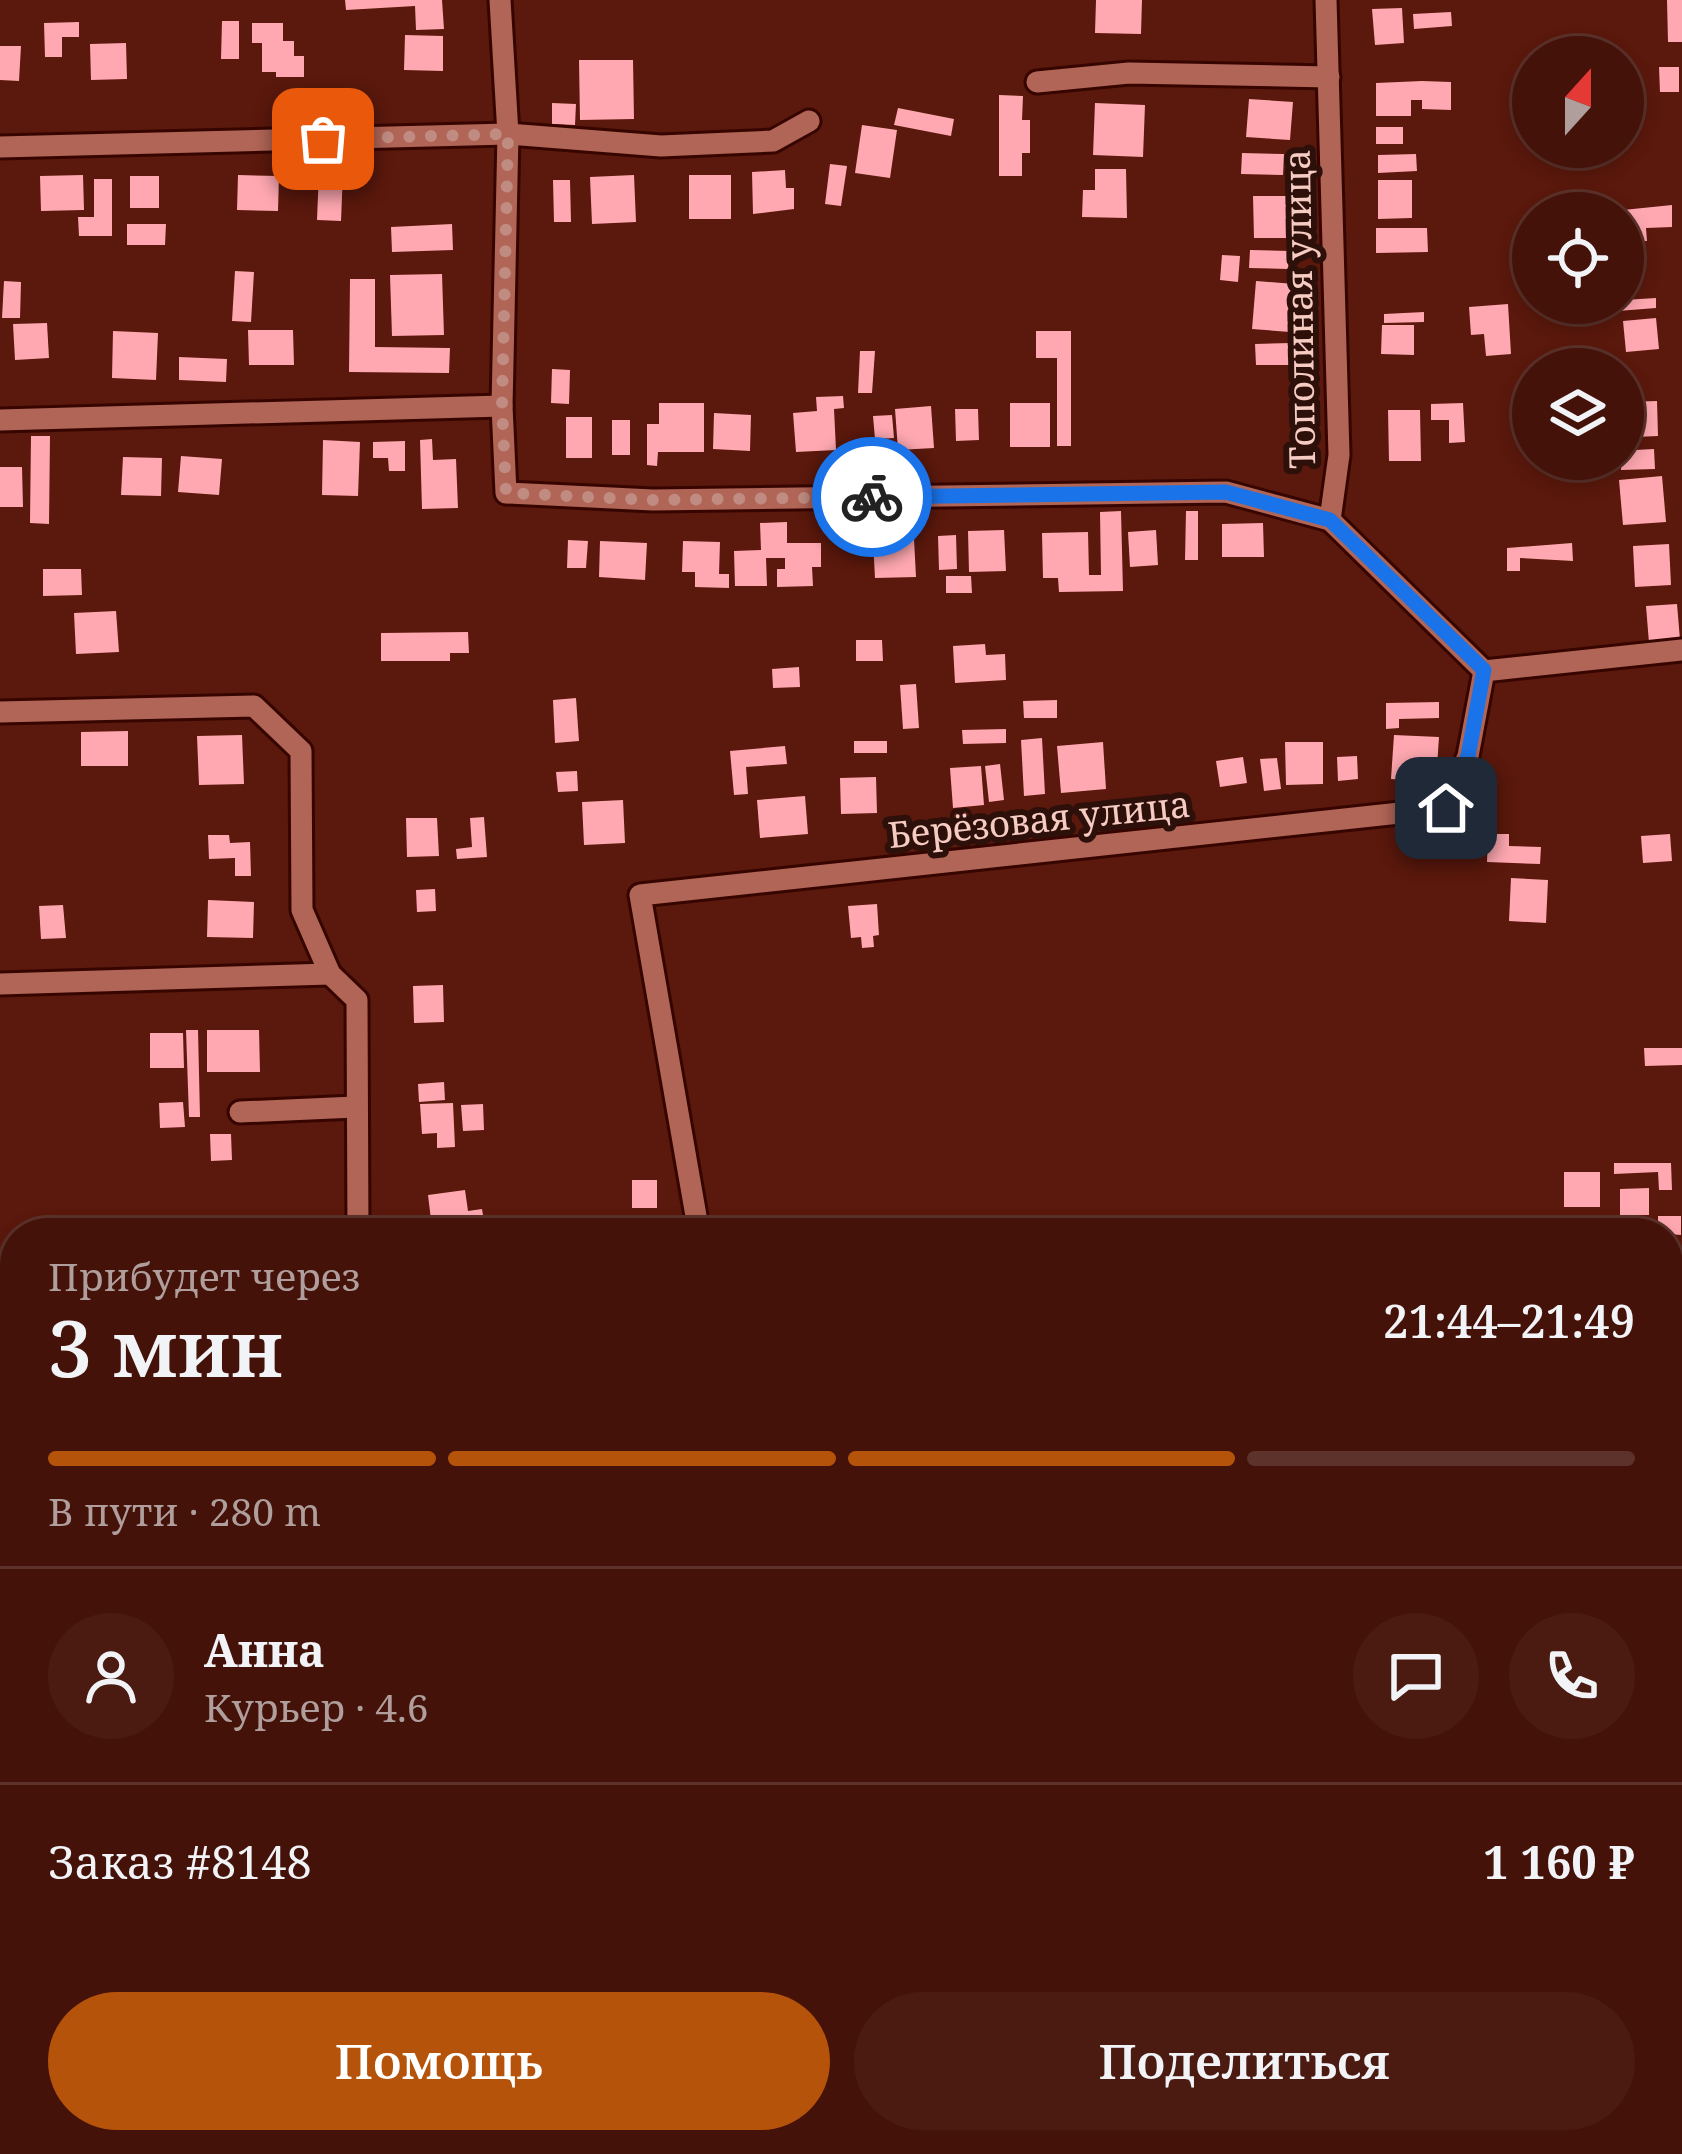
<!DOCTYPE html>
<html lang="ru">
<head>
<meta charset="utf-8">
<style>
  body { margin:0; font-family:"Noto Serif",serif; background:#4b1b12; color:#f1f3f6; height:100vh; display:flex; flex-direction:column; font-size:45px; white-space:nowrap }
  * { box-sizing:border-box; margin:0 }
  p { font-size:39px; color:#af9e9c }
  .icon { flex:none; width:66px; height:66px; fill:none; stroke:currentColor; stroke-width:2; stroke-linecap:round; stroke-linejoin:round }
  .map { position:relative; flex:1; overflow:hidden }
  .panel { position:absolute; left:0px; top:1218px; width:1683px; height:936px; display:flex; flex-direction:column; background:#441209; border-radius:48px 48px 0 0; box-shadow:0 6px 18px #0003,0 0 0 3px #5c322a }
  .panel>* { flex:none }
  .needle { width:78px; rotate:21deg }
  .fabs { position:absolute; left:1512px; top:36px; display:grid; gap:24px }
  .fabs a { display:grid; place-items:center; width:132px; height:132px; border-radius:50%; background:#441209; box-shadow:0 6px 18px #0003,0 0 0 3px #5c322a; font-size:60px }
  .pin { position:absolute; display:grid; place-items:center; width:102px; height:102px; color:#fff; margin:-51px; border-radius:24px; box-shadow:0 6px 18px #0006 }
  .courier { position:absolute; display:grid; place-items:center; width:120px; height:120px; margin:-60px; border:9px solid #1a73e8; border-radius:50%; background:#fff; color:#222; box-shadow:0 3px 15px #0007 }
  .overview em { font-style:normal; font-weight:600 }
  .overview div { display:flex; flex-direction:column-reverse }
  .overview { display:flex; align-items:center; justify-content:space-between; height:204px; padding:0 48px }
  h1 { font-size:78px; font-weight:600; line-height:90px }
  .bar { display:grid; grid-template-columns:repeat(4,1fr); gap:18px 12px; align-content:center; height:144px; padding:0 48px }
  .bar i { height:15px; border-radius:9px; background:#5c322a }
  .bar .active { background:#b45309 }
  .bar p { grid-column:span 4 }
  .line { display:flex; align-items:center; gap:30px; padding:0 48px; border-top:3px solid #5c322a }
  .line div { flex:1 }
  .round { display:grid; place-items:center; flex:none; width:126px; height:126px; border-radius:63px; background:#4b1b12 }
  .action { display:flex; gap:24px; margin-top:auto; padding:24px 48px }
  .action a { flex:1; height:138px; border-radius:72px; background:#b45309; color:#fff; font-size:48px; font-weight:600; line-height:138px; text-align:center }
  .action a+a { background:#4b1b12; color:#f1f3f6 }
  .map>svg:first-child { display:block }
  .building { fill:#ffa8b1 }
  .lines { fill:none; stroke-linecap:round; stroke-linejoin:round }
  .minor-casing { stroke:#370500; stroke-width:27 }
  .major-casing { stroke:#370500; stroke-width:33 }
  .minor { stroke:#b16556; stroke-width:21 }
  .major { stroke:#6f825b; stroke-width:27 }
  .done { stroke:#c08c82; stroke-width:12; stroke-dasharray:0 21.6 }
  .route { stroke:#1a73e8; stroke-width:15 }
  .labels { text-anchor:middle; dominant-baseline:central; stroke-width:12; stroke-linejoin:round; paint-order:stroke }
  .street-label { font-size:36px; fill:#f6cbc2; stroke:#2e100a }
</style>
</head>
<body>
<div class="map">
<svg width="1682" height="2154" viewBox="0 0 1682 2154">
  <rect width="100%" height="100%" fill="#5b180c"/>
  <!-- building -->
  <g class="building">
    <polygon points="345,0 442,0 444,29 416,30 415,6 346,10"/>
    <polygon points="1096,0 1142,0 1141,34 1095,33"/>
    <polygon points="1667,0 1682,0 1682,42 1668,42"/>
    <polygon points="1402,8 1404,43 1375,45 1372,9"/>
    <polygon points="1451,12 1452,26 1414,29 1413,14"/>
    <polygon points="222,21 239,21 239,59 221,59"/>
    <polygon points="79,22 79,37 62,37 62,57 45,57 44,23"/>
    <polygon points="252,23 283,23 283,41 294,41 294,56 304,56 304,77 276,77 276,72 262,72 262,43 252,43"/>
    <polygon points="405,35 443,36 443,71 404,70"/>
    <polygon points="126,43 127,79 91,80 90,44"/>
    <polygon points="0,46 21,46 19,81 0,80"/>
    <polygon points="579,60 633,60 634,119 580,120"/>
    <polygon points="1659,67 1679,67 1679,92 1660,92"/>
    <polygon points="1422,81 1451,82 1451,110 1422,109 1422,100 1411,100 1411,116 1376,116 1376,83"/>
    <polygon points="999,95 1023,96 1022,120 1030,120 1030,153 1022,153 1022,176 999,176"/>
    <polygon points="1249,99 1293,102 1290,140 1246,137"/>
    <polygon points="552,103 576,104 575,125 552,124"/>
    <polygon points="1095,103 1145,105 1143,157 1093,155"/>
    <polygon points="898,108 954,119 951,136 894,125"/>
    <polygon points="862,125 897,130 890,178 855,173"/>
    <rect x="1376" y="127" width="27" height="17"/>
    <polygon points="1242,153 1284,154 1283,175 1241,174"/>
    <polygon points="1416,154 1417,171 1378,173 1378,155"/>
    <polygon points="830,164 847,166 841,206 825,204"/>
    <polygon points="1095,169 1126,169 1127,218 1082,217 1083,190 1095,190"/>
    <polygon points="785,170 786,188 794,188 794,209 753,214 752,172"/>
    <polygon points="319,171 343,172 341,221 317,220"/>
    <polygon points="83,175 84,210 41,211 40,176"/>
    <polygon points="238,175 279,176 278,211 237,210"/>
    <polygon points="634,175 636,222 592,224 590,177"/>
    <rect x="689" y="175" width="42" height="44"/>
    <rect x="130" y="176" width="29" height="32"/>
    <polygon points="94,179 112,179 112,236 79,236 78,217 94,217"/>
    <polygon points="553,180 570,180 571,222 554,222"/>
    <polygon points="1378,180 1412,180 1412,218 1378,219"/>
    <polygon points="1253,196 1290,196 1291,238 1254,238"/>
    <polygon points="1672,205 1672,227 1646,228 1647,241 1623,242 1623,210"/>
    <polygon points="127,224 166,224 165,245 127,245"/>
    <polygon points="452,224 453,250 392,252 391,227"/>
    <polygon points="1376,228 1427,228 1428,252 1376,253"/>
    <polygon points="1250,250 1289,251 1288,269 1249,268"/>
    <polygon points="1222,255 1240,256 1238,282 1220,280"/>
    <polygon points="235,271 254,272 251,322 232,321"/>
    <polygon points="442,274 444,335 392,336 390,275"/>
    <polygon points="350,279 375,279 375,347 450,348 449,373 349,372"/>
    <polygon points="4,281 21,282 20,318 2,318"/>
    <polygon points="1256,281 1294,284 1290,332 1252,329"/>
    <polygon points="1656,298 1656,308 1618,311 1617,303 1623,300"/>
    <polygon points="1508,304 1511,354 1486,356 1484,334 1471,335 1469,307"/>
    <polygon points="1424,312 1424,322 1384,323 1384,314"/>
    <polygon points="1656,318 1659,349 1626,352 1623,321"/>
    <polygon points="47,323 49,358 15,360 13,324"/>
    <polygon points="1382,325 1414,325 1414,355 1381,354"/>
    <polygon points="248,330 293,330 294,365 249,365"/>
    <polygon points="113,331 158,333 156,380 112,378"/>
    <polygon points="1036,331 1071,331 1071,446 1057,446 1057,358 1036,358"/>
    <polygon points="1291,343 1291,365 1256,365 1255,344"/>
    <polygon points="860,351 875,351 872,393 858,393"/>
    <polygon points="179,357 227,359 226,382 179,380"/>
    <polygon points="552,369 570,370 569,404 551,403"/>
    <polygon points="843,396 844,408 834,409 836,450 796,452 793,413 817,411 816,397"/>
    <polygon points="1657,401 1658,436 1635,437 1635,450 1654,449 1655,469 1621,470 1623,402"/>
    <polygon points="659,403 704,403 704,452 658,452 657,466 647,465 647,424 659,424"/>
    <rect x="1010" y="403" width="40" height="44"/>
    <polygon points="1463,403 1465,442 1449,443 1449,420 1431,420 1431,404"/>
    <polygon points="931,406 934,448 898,450 895,409"/>
    <polygon points="955,409 978,409 979,440 956,441"/>
    <polygon points="1388,410 1420,410 1421,461 1389,461"/>
    <polygon points="714,413 751,415 750,451 713,449"/>
    <polygon points="892,415 894,438 875,439 873,416"/>
    <rect x="566" y="417" width="26" height="41"/>
    <rect x="612" y="420" width="18" height="35"/>
    <polygon points="31,436 50,436 49,524 30,523"/>
    <polygon points="432,439 433,460 456,459 458,508 422,509 420,440"/>
    <polygon points="323,440 360,442 358,496 322,495"/>
    <polygon points="405,441 405,471 389,471 388,458 373,458 373,442"/>
    <polygon points="181,456 222,459 219,495 178,492"/>
    <polygon points="123,457 162,458 161,496 121,495"/>
    <polygon points="0,467 22,467 23,507 0,507"/>
    <polygon points="1662,476 1666,522 1623,525 1619,480"/>
    <polygon points="1121,511 1123,591 1059,592 1058,578 1043,578 1042,533 1088,532 1089,575 1101,575 1100,512"/>
    <polygon points="1186,511 1198,511 1198,560 1185,560"/>
    <polygon points="787,522 787,543 821,543 821,567 812,567 813,586 777,587 777,569 785,569 785,558 766,558 767,586 735,586 734,551 761,550 760,523"/>
    <polygon points="1263,523 1264,557 1222,557 1222,524"/>
    <polygon points="1004,530 1006,571 969,572 968,531"/>
    <polygon points="1156,530 1158,565 1130,567 1128,532"/>
    <polygon points="956,535 957,569 939,570 938,536"/>
    <polygon points="914,539 916,577 875,578 873,540"/>
    <polygon points="568,540 588,541 586,568 567,568"/>
    <polygon points="600,541 647,543 645,580 599,577"/>
    <polygon points="683,541 720,542 719,574 729,574 729,588 695,587 695,572 682,572"/>
    <polygon points="1572,543 1573,561 1520,558 1520,571 1507,571 1507,548"/>
    <polygon points="1669,544 1671,585 1635,587 1633,546"/>
    <polygon points="43,569 81,569 82,595 43,596"/>
    <polygon points="946,576 971,576 972,593 946,593"/>
    <polygon points="1677,604 1680,640 1649,643 1646,606"/>
    <polygon points="116,611 119,652 76,654 74,613"/>
    <polygon points="468,632 469,653 450,653 450,661 381,661 381,633"/>
    <polygon points="856,640 882,640 883,661 856,661"/>
    <polygon points="985,644 986,655 1005,654 1006,680 955,683 953,646"/>
    <polygon points="799,667 800,687 773,688 772,669"/>
    <polygon points="916,684 919,728 903,729 900,685"/>
    <polygon points="576,698 579,741 555,743 553,700"/>
    <polygon points="1057,700 1057,718 1024,718 1023,701"/>
    <polygon points="1439,702 1439,718 1399,719 1399,728 1386,729 1386,703"/>
    <polygon points="1006,729 1006,743 963,744 962,730"/>
    <polygon points="128,731 128,766 81,766 81,732"/>
    <polygon points="242,735 244,784 199,785 197,736"/>
    <polygon points="1394,735 1439,737 1436,782 1391,779"/>
    <polygon points="1042,738 1045,794 1024,796 1021,740"/>
    <rect x="854" y="741" width="33" height="12"/>
    <polygon points="1103,742 1106,789 1061,793 1057,746"/>
    <polygon points="1285,742 1323,742 1323,784 1286,785"/>
    <polygon points="785,746 787,764 746,767 748,794 734,795 730,751"/>
    <polygon points="1357,756 1358,779 1338,781 1337,757"/>
    <polygon points="1243,757 1247,783 1220,787 1216,761"/>
    <polygon points="1277,758 1281,789 1264,791 1260,759"/>
    <polygon points="1000,764 1004,800 989,802 985,766"/>
    <polygon points="981,766 984,805 953,808 950,768"/>
    <polygon points="577,771 578,791 558,792 556,772"/>
    <polygon points="876,777 877,813 841,814 840,778"/>
    <polygon points="805,796 808,834 760,838 757,800"/>
    <polygon points="623,800 625,843 584,845 582,802"/>
    <polygon points="484,817 487,857 457,859 456,849 472,847 470,818"/>
    <polygon points="406,818 437,818 439,856 407,857"/>
    <polygon points="1488,834 1509,834 1509,846 1541,847 1540,864 1487,862"/>
    <polygon points="1670,834 1672,861 1643,863 1641,836"/>
    <polygon points="208,835 229,835 230,843 250,842 251,876 235,876 235,858 209,859"/>
    <polygon points="1511,878 1548,880 1546,923 1509,921"/>
    <polygon points="435,889 436,911 417,912 416,890"/>
    <polygon points="208,900 254,902 253,938 207,937"/>
    <polygon points="877,904 879,935 873,936 874,947 862,948 861,937 851,938 848,906"/>
    <polygon points="63,905 66,938 41,939 39,906"/>
    <polygon points="443,985 444,1022 414,1023 413,986"/>
    <polygon points="186,1030 198,1030 200,1117 189,1117"/>
    <polygon points="207,1030 259,1030 260,1072 207,1072"/>
    <polygon points="150,1033 183,1033 184,1068 150,1068"/>
    <polygon points="1644,1048 1682,1048 1682,1065 1645,1066"/>
    <polygon points="444,1082 445,1100 419,1102 418,1084"/>
    <polygon points="183,1102 185,1127 160,1128 159,1103"/>
    <polygon points="453,1103 455,1147 437,1148 437,1133 422,1134 420,1104"/>
    <polygon points="483,1104 484,1130 463,1131 461,1105"/>
    <polygon points="210,1134 231,1134 232,1160 211,1161"/>
    <polygon points="1614,1163 1671,1163 1672,1190 1659,1190 1658,1172 1614,1174"/>
    <rect x="1564" y="1172" width="36" height="35"/>
    <rect x="632" y="1180" width="25" height="28"/>
    <polygon points="1649,1188 1649,1215 1620,1215 1620,1189"/>
    <polygon points="465,1190 468,1211 482,1209 484,1221 432,1228 428,1195"/>
    <polygon points="1658,1216 1681,1216 1681,1235 1658,1233"/>
    <polygon points="834,2139 872,2139 875,2154 836,2154"/>
  </g>
  <g class="lines">
    <defs>
      <g id="minor">
        <polyline points="500,0 508,134 502,406 506,493 653,500 1226,492 1330,520 1339,455 1326,0"/>
        <polyline points="1037,82 1129,73 1329,77"/>
        <polyline points="0,147 508,134 661,146 773,141 809,121"/>
        <polyline points="0,420 502,406"/>
        <polyline points="1330,520 1484,671"/>
        <polyline points="0,712 254,706 301,751 302,910 330,974 357,1000 358,1233"/>
        <polyline points="0,984 330,974"/>
        <polyline points="240,1112 355,1107"/>
        <polyline points="699,1233 640,895 1446,808 1468,756 1484,671 1682,650"/>
        <polyline points="1668,1387 1682,1379"/>
        <polyline points="0,1481 15,1480"/>
        <polyline points="0,1986 15,1985"/>
        <polyline points="117,2139 117,2154"/>
        <polyline points="702,2139 703,2154"/>
        <polyline points="1219,2139 1220,2154"/>
        <polyline points="1499,2154 1500,2139"/>
      </g>
      <g id="major">
        <polyline points="1668,1318 1682,1318"/>
        <polyline points="1668,1344 1682,1343"/>
        <polyline points="0,1400 15,1401"/>
        <polyline points="0,1425 15,1425"/>
      </g>
    </defs>
    <!-- minor casing -->
    <use href="#minor" class="minor-casing"/>
    <!-- major casing -->
    <use href="#major" class="major-casing"/>
    <!-- minor -->
    <use href="#minor" class="minor"/>
    <!-- major -->
    <use href="#major" class="major"/>
  </g>
  <g class="lines">
    <!-- done -->
    <polyline class="done" points="323,139 508,134 502,406 506,493 653,500 872,497"/>
    <!-- route -->
    <polyline class="route" points="872,497 1226,492 1330,520 1484,670 1468,756 1446,808"/>
  </g>
  <g class="labels">
    <!-- street labels -->
    <g class="street-label">
      <text transform="translate(1299 309) rotate(-91)">Тополиная улица</text>
      <text transform="translate(1039 819) rotate(-6)">Берёзовая улица</text>
    </g>
  </g>
</svg>
<div class="fabs">
<a><svg class="needle" viewBox="-14 -14 28 28"><path d="M0-13l5 13h-10z" fill="#e53935"/><path d="M0 13l5-13h-10z" fill="#af9e9c"/></svg></a>
<a><svg class="icon" aria-label="locate" viewBox="0 0 24 24"><circle cx="12" cy="12" r="6"/><path d="M12 2v4M12 18v4M2 12h4M18 12h4"/></svg></a>
<a><svg class="icon" aria-label="layers" viewBox="0 0 24 24"><path d="M12 4l9 5-9 5-9-5zM3 14l9 5 9-5"/></svg></a>
</div>
<div class="pin" style="left:323px;top:139px;background:#ea580c"><svg class="icon" aria-label="bag" viewBox="0 0 24 24"><path d="M5 8h14l-1 12H6zM9 8a3 3 0 0 1 6 0"/></svg></div>
<div class="pin" style="left:1446px;top:808px;background:#1f2937"><svg class="icon" aria-label="home" viewBox="0 0 24 24"><path d="M3 11l9-7 9 7M6 9v11h12V9"/></svg></div>
<div class="courier" style="left:872px;top:497px"><svg class="icon" aria-label="bike" viewBox="0 0 24 24"><circle cx="6" cy="16" r="4"/><circle cx="18" cy="16" r="4"/><path d="M6 16l4-8h5l3 8M10 8l3 8H6M13 5h3"/></svg></div>
<section class="panel">
<div class="overview"><div><h1>3 мин</h1><p>Прибудет через</p></div><em>21:44–21:49</em></div>
<div class="bar"><i class="active"></i><i class="active"></i><i class="active"></i><i></i><p>В пути · 280 m</p></div>
<div class="line" style="height:216px"><a class="round"><svg class="icon" aria-label="person" viewBox="0 0 24 24"><circle cx="12" cy="8" r="4"/><path d="M4 21q1-7 8-7t8 7"/></svg></a><div><b>Анна</b><p>Курьер · 4.6</p></div><a class="round"><svg class="icon" aria-label="chat" viewBox="0 0 24 24"><path d="M4 5h16v11H9l-5 4z"/></svg></a><a class="round"><svg class="icon" aria-label="phone" viewBox="0 0 24 24"><path d="M5 4h4l2 5-3 2q2 4 5 5l2-3 5 2v4C11 20 4 13 5 4z"/></svg></a></div>
<div class="line" style="height:156px"><div>Заказ #8148</div><b>1 160 ₽</b></div>
<div class="action"><a>Помощь</a><a>Поделиться</a></div>
</section>
</div>
</body>
</html>
